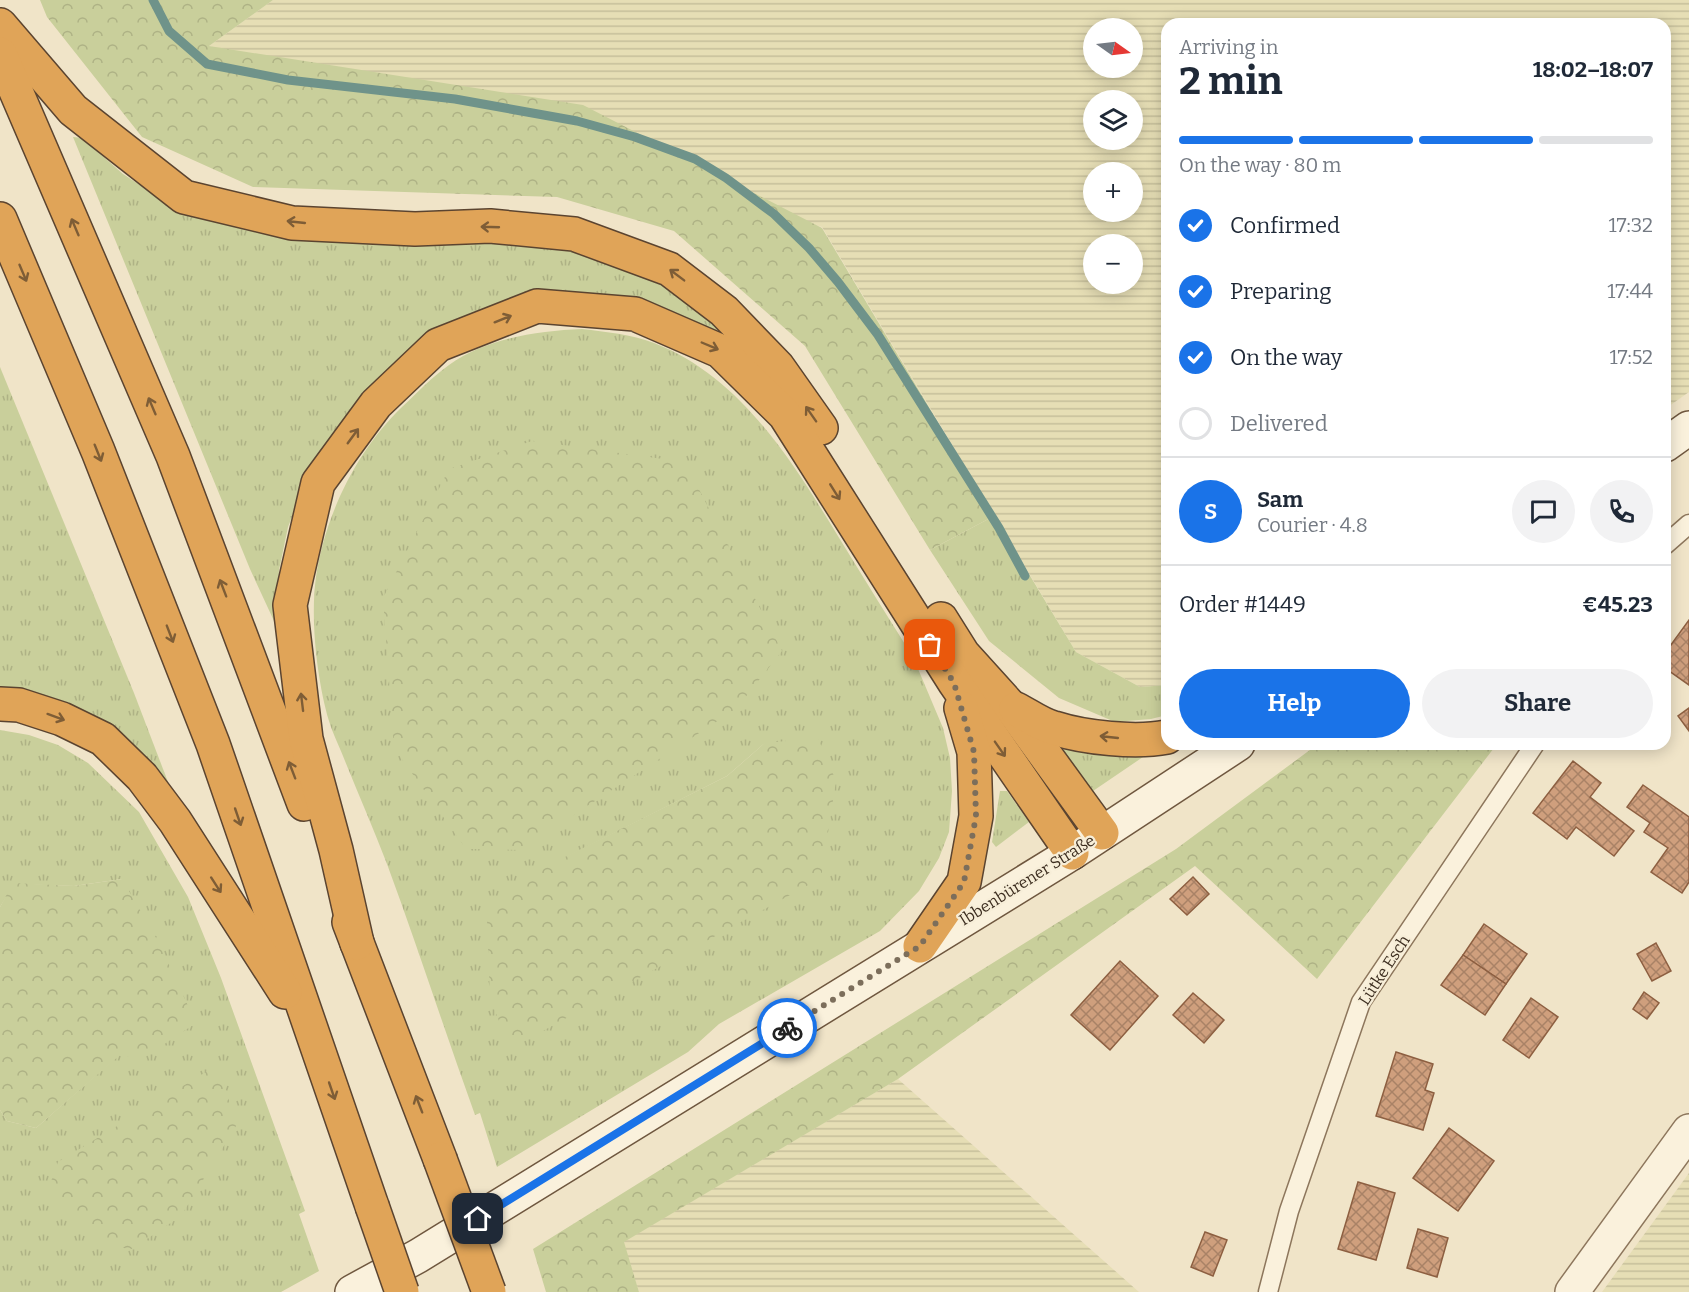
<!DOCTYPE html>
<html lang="en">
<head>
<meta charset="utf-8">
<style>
  body { margin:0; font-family:Bitter,serif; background:#f2f2f3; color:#1f2937; height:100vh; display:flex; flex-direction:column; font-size:22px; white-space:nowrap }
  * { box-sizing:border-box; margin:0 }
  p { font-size:20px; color:#747a83 }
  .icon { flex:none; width:33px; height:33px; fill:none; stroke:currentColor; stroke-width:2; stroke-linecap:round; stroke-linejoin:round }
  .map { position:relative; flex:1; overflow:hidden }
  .side { position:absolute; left:1161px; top:18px; width:510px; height:732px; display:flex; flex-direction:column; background:#fff; border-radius:18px; box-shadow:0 3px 15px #0003 }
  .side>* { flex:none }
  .needle { width:39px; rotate:104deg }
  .controls { position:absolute; left:1083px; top:18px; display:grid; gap:12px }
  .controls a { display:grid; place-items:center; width:60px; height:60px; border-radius:50%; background:#fff; box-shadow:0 3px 15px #0003; font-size:30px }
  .pin { position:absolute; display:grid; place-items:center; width:51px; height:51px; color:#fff; margin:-26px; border-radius:12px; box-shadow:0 3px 9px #0006 }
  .courier { position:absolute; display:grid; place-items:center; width:60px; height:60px; margin:-30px; border:4px solid #1a73e8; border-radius:50%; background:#fff; color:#222; box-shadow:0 2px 8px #0007 }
  .head em { font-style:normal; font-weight:700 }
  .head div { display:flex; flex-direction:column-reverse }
  .head { display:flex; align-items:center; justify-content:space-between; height:102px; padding:0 18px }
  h1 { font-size:39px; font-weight:700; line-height:45px }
  .bar { display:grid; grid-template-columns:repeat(4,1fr); gap:9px 6px; align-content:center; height:72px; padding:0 18px }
  .bar i { height:8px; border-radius:4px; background:#e0e1e3 }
  .bar .selected { background:#1a73e8 }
  .bar p { grid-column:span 4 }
  .line { display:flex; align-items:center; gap:15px; padding:0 18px; border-top:2px solid #e0e1e3 }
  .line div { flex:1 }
  .round { display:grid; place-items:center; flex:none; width:63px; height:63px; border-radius:32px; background:#f2f2f3 }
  ol { padding:0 18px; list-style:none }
  li { display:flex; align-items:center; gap:18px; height:66px }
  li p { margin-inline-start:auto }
  li .icon { padding:6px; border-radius:50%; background:#1a73e8; color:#fff; stroke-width:4 }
  li:last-child { color:#747a83 }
  li i { width:33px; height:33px; border:3px solid #e0e1e3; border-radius:50% }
  .action { display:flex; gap:12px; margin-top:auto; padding:12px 18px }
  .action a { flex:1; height:69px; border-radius:36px; background:#1a73e8; color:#fff; font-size:24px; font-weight:700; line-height:69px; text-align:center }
  .action a+a { background:#f2f2f3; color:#1f2937 }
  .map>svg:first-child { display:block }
  .farmland { fill:url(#farmland-rules); fill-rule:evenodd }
  .grass { fill:url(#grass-tufts); fill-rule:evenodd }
  .forest { fill:url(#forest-crowns) }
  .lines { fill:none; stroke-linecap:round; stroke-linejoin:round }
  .stream { stroke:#6f938a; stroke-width:9 }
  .building { fill:url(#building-cross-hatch); stroke:#8d5f41; stroke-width:1.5 }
  .service-casing { stroke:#8d765c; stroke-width:21 }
  .minor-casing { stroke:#8d765c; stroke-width:36 }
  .secondary-casing { stroke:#6f573f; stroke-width:36 }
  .motorway-casing { stroke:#5b4430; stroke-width:36 }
  .service { stroke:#faf1dc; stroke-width:18 }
  .minor { stroke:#faf1dc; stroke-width:33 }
  .secondary { stroke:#faf1dc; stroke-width:33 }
  .motorway { stroke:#e0a458; stroke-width:33 }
  .motorway-bridge-casing { stroke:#5b4430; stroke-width:36; stroke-linecap:butt }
  .motorway-bridge { stroke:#e0a458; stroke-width:33 }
  .oneway { stroke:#7e5d36 }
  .done { stroke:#7c6e5b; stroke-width:6; stroke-dasharray:0 10.8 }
  .route { stroke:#1a73e8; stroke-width:8 }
  .labels { text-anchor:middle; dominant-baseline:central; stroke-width:4.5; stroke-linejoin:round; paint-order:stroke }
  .street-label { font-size:16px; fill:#3d2e20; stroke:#f7eed8 }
</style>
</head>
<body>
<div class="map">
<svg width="1689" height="1292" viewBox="0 0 1689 1292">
  <defs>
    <pattern id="farmland-rules" width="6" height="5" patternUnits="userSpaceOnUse" patternTransform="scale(1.5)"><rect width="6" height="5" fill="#e6deb5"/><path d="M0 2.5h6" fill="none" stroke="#c6bf9b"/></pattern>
    <pattern id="grass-tufts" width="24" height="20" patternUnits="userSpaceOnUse" patternTransform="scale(1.5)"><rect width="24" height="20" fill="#c9cf9b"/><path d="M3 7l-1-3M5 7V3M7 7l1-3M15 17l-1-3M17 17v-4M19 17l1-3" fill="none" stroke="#aeb285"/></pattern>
    <pattern id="forest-crowns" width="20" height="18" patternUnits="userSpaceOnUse" patternTransform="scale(1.5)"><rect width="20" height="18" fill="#c9cf9b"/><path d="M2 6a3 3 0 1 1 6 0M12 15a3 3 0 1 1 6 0" fill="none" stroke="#aeb285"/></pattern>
    <pattern id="building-cross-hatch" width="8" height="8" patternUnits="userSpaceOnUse" patternTransform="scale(1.5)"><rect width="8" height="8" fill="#cf9f7d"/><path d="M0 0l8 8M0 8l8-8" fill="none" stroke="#a98266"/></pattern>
  </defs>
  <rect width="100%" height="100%" fill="#f0e4c8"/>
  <!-- farmland -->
  <g class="farmland">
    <path d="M273,0H1689V392L1665,409V24H1167V685L1140,687L1076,652L822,227L209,46ZM1094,28H1132V68H1094ZM1094,100H1132V140H1094ZM1094,172H1132V212H1094ZM1094,244H1132V284H1094Z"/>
    <polygon points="898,1079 1139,1292 639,1292 623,1242"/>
    <polygon points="1689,1173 1689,1292 1602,1292"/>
  </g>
  <!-- grass -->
  <g class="grass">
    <polygon points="73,137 82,138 123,174 160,198 200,216 254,231 315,241 554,243 673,284 747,349 671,312 640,302 601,295 567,293 499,304 302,491 288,527 279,570 277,619 274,621 250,569"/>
    <path d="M582,329C606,332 631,334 654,343C742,377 794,464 841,541C865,580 889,619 913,657L943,728L950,758L952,791L949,832L939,858L919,891L880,931L719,1024L688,1052L497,1167L480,1113L475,1115C445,1032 418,948 387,864C374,830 359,796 345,761C340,748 333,734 329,721C317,680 310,619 316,577C325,515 357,450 402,407C417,393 432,377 449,365C487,338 537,331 582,329ZM765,743L490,998L525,878L727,776Z"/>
    <polygon points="0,367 134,693 168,782 164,784 0,695"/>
    <polygon points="994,516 1076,652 1140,687 1167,685 1167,715 1151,719 1115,722 1059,698 989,641 930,550"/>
    <polygon points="0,730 29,735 58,745 88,763 139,812 188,897 221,978 305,1211 299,1214 319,1271 281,1292 0,1292 0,1110 7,1121 36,1128 120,1054 122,879 74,886 14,884 0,907"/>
    <polygon points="1069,748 1142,753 1143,757 1093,791 1064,753 1064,749"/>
    <polygon points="1000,791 1007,791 1029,822 996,847 992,842"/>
  </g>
  <!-- forest -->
  <g class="forest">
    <polygon points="40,0 273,0 209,46 583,105 822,228 994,516 930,550 805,346 674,231 557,197 253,187 142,137 47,17"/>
    <polygon points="532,441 685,462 782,651 736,709 520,850 471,849 464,846 394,748 383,598 449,469"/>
    <polygon points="818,738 836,781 821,878 510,1049 490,998 487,920 525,877 727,776 765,743"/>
    <polygon points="1318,744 1497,744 1317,979 1195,866 898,1079 624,1242 639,1292 546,1292 533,1249 1176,849"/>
    <polygon points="122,879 159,943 196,1023 142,1059 120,1055 36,1128 7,1121 0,1110 0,907 13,883 74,886"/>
    <polygon points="219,1064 236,1126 181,1216 132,1249 115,1247 48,1190 58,1162"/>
  </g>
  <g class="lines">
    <!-- stream -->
    <polyline class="stream" points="153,0 169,31 207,64 288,80 455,99 577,121 635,137 695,159 726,178 774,214 809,248 838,282 878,335 999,528 1025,576"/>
  </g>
  <!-- building -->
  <g class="building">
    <polygon points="1689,620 1689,685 1665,668 1665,653"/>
    <polygon points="1689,708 1689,731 1678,716"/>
    <polygon points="1573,761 1601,783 1590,797 1634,831 1614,856 1576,827 1567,839 1533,813"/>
    <polygon points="1643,785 1689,817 1689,882 1682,893 1651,872 1668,848 1644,832 1650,823 1627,807"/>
    <polygon points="1193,877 1209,894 1187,915 1170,899"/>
    <polygon points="1484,924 1527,954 1506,984 1463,955"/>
    <polygon points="1656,943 1671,971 1652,981 1637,954"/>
    <polygon points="1463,955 1506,984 1485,1015 1441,985"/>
    <polygon points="1120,961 1158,996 1110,1050 1071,1015"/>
    <polygon points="1644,992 1659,1003 1647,1019 1633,1009"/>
    <polygon points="1193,993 1224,1020 1204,1043 1173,1015"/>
    <polygon points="1531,998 1558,1017 1529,1058 1503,1040"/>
    <polygon points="1396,1052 1433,1064 1425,1090 1434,1093 1423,1130 1376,1116"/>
    <polygon points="1449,1128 1494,1161 1458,1211 1413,1178"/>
    <polygon points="1358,1182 1395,1193 1376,1260 1338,1249"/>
    <polygon points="1418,1229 1448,1238 1437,1277 1407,1268"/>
    <polygon points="1205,1232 1227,1240 1213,1276 1191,1267"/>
  </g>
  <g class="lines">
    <defs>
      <g id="service">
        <polyline points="1665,545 1689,524"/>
        <polyline points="1268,1292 1289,1211 1361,1002 1535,744"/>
      </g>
      <polyline id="minor" points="1572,1292 1689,1131"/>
      <g id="secondary">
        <polyline points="1665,445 1689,428"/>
        <polyline points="352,1292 418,1256 1072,853 1238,744"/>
      </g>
      <g id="motorway">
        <polyline points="0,25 73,110 184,197 292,223 415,229 490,226 574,234 669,269 724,311 778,367 821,428"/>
        <polyline points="0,54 173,456 304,804"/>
        <polyline points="0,219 98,451 213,744 372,1206"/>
        <polyline points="941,619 963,654 1009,705 1102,833"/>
        <polyline points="0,704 19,705 62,719 103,739 142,777 175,821 285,992"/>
        <path d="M1016,709C1028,715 1041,725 1054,728C1085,738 1136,743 1167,737"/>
        <polyline points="349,922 440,1159"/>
        <polyline points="357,943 336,850 306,739 290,605 318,483 376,404 438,345 537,306 635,314 720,351 785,415 955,683 1072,853"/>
        <polyline points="920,946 964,882 976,816 974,752 961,708"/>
      </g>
    </defs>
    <!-- service casing -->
    <use href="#service" class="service-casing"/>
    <!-- minor casing -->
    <use href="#minor" class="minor-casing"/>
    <!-- secondary casing -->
    <use href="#secondary" class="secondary-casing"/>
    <!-- motorway casing -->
    <use href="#motorway" class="motorway-casing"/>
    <!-- service -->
    <use href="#service" class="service"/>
    <!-- minor -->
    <use href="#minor" class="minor"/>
    <!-- secondary -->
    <use href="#secondary" class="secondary"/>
    <!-- motorway -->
    <use href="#motorway" class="motorway"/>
    <defs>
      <g id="motorway-bridge">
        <polyline points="440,1159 489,1292"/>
        <polyline points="372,1206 402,1292"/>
      </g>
    </defs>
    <!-- motorway-bridge casing -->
    <use href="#motorway-bridge" class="motorway-bridge-casing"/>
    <!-- motorway-bridge -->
    <use href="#motorway-bridge" class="motorway-bridge"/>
  </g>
  <!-- one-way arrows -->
  <defs><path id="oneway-shaft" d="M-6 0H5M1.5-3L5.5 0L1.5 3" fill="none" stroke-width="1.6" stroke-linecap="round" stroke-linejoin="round" transform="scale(1.5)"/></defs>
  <g class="oneway">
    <use href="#oneway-shaft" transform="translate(296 222) rotate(-174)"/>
    <use href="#oneway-shaft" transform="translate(75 227) rotate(-113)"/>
    <use href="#oneway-shaft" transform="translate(490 227) rotate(-178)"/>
    <use href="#oneway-shaft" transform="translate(23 273) rotate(67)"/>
    <use href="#oneway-shaft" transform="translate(677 275) rotate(-143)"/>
    <use href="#oneway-shaft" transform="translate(503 319) rotate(-22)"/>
    <use href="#oneway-shaft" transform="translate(710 346) rotate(23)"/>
    <use href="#oneway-shaft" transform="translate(152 406) rotate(-113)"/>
    <use href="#oneway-shaft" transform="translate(811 414) rotate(-125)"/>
    <use href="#oneway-shaft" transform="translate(353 436) rotate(-54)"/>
    <use href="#oneway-shaft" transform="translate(98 453) rotate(68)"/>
    <use href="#oneway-shaft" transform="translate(835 492) rotate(58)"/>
    <use href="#oneway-shaft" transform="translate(223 588) rotate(-111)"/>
    <use href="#oneway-shaft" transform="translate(170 634) rotate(69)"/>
    <use href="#oneway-shaft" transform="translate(302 702) rotate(-97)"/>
    <use href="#oneway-shaft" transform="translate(56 717) rotate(20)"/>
    <use href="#oneway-shaft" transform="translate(1109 737) rotate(-174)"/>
    <use href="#oneway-shaft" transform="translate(1000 749) rotate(55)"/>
    <use href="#oneway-shaft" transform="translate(292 770) rotate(-111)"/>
    <use href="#oneway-shaft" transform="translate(238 817) rotate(71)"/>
    <use href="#oneway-shaft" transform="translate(216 885) rotate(57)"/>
    <use href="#oneway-shaft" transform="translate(332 1091) rotate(71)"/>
    <use href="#oneway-shaft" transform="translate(419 1104) rotate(-111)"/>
  </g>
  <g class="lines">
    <!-- done -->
    <polyline class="done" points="787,1028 920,946 964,882 976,816 974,752 954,683 930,645"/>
    <!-- route -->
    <polyline class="route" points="478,1219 787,1028"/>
  </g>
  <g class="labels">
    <!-- street labels -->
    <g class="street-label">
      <text transform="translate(1027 880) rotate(-32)">Ibbenbürener Straße</text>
      <text transform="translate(1384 970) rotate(-57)">Lütke Esch</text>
    </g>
  </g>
</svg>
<div class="controls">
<a><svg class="needle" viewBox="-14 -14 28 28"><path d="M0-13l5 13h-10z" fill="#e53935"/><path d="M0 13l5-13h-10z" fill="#747a83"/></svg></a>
<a><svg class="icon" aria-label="layers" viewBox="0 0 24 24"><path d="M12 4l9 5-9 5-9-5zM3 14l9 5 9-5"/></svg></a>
<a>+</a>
<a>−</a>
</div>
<div class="pin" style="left:930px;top:645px;background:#ea580c"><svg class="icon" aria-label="bag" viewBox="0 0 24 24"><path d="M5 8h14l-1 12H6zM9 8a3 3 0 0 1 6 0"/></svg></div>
<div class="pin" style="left:478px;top:1219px;background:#1f2937"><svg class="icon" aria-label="home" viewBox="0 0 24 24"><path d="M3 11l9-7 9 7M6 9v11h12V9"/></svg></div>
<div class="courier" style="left:787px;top:1028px"><svg class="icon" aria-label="bike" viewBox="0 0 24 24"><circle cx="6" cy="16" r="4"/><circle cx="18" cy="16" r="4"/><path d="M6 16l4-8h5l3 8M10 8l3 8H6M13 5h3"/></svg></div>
<section class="side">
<div class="head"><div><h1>2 min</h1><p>Arriving in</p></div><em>18:02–18:07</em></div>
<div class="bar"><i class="selected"></i><i class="selected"></i><i class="selected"></i><i></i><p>On the way · 80 m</p></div>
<ol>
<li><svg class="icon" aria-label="check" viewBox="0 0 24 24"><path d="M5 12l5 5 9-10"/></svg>Confirmed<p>17:32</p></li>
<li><svg class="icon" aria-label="check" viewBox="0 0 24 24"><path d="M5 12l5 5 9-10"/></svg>Preparing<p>17:44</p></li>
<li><svg class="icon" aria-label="check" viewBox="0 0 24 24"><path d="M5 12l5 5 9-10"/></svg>On the way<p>17:52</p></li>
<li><i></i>Delivered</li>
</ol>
<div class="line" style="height:108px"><b class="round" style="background:#1a73e8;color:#fff">S</b><div><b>Sam</b><p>Courier · 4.8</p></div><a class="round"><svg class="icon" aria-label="chat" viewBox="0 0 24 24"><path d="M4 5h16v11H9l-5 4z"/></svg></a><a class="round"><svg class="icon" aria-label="phone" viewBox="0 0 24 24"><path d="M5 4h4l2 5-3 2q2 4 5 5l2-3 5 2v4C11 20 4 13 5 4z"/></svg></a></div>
<div class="line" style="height:78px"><div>Order #1449</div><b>€45.23</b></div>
<div class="action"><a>Help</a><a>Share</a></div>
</section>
</div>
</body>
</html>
